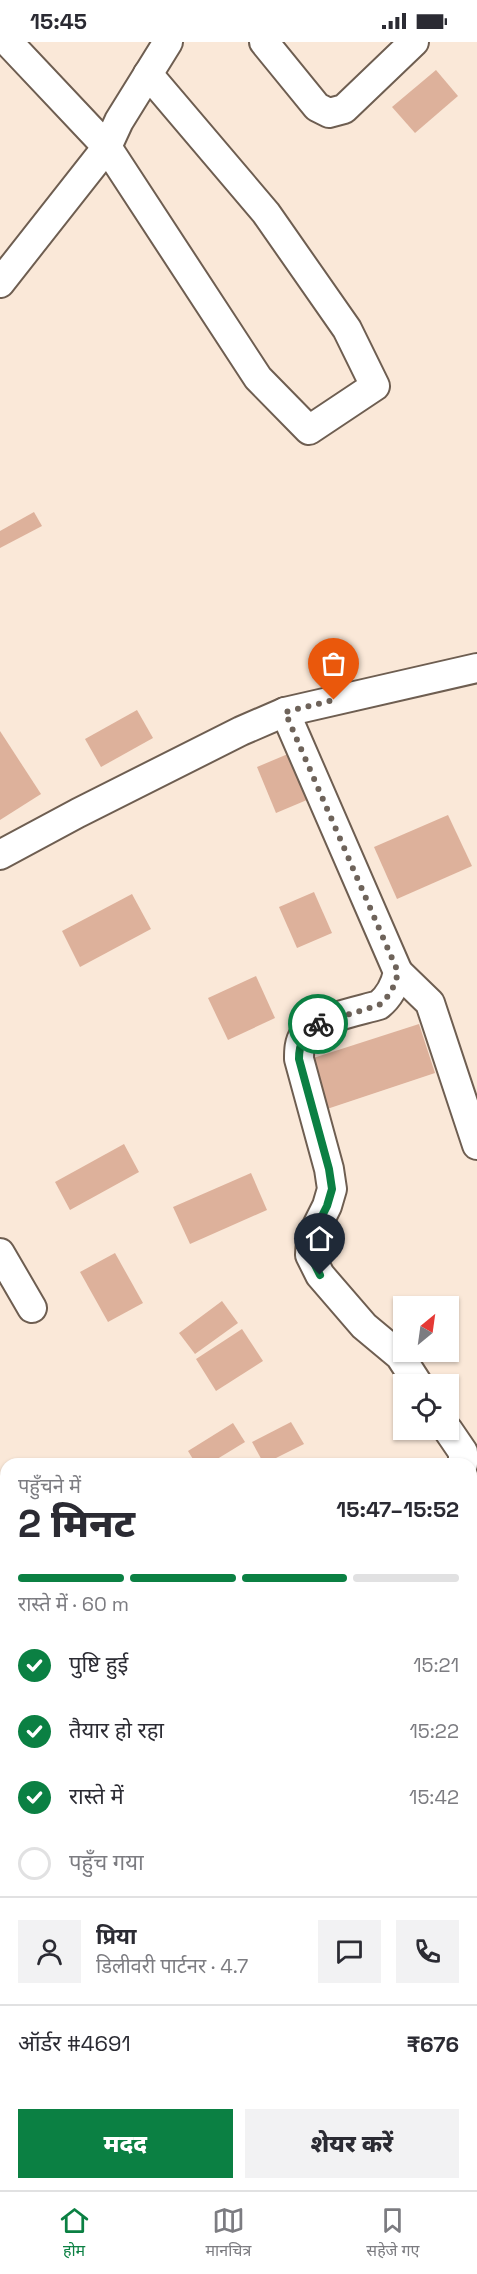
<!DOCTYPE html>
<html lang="hi">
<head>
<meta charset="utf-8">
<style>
  body { margin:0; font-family:"Space Grotesk","Noto Sans Devanagari",sans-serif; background:#f2f2f3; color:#2b2b33; height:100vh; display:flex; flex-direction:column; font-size:22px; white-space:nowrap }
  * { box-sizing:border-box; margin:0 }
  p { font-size:20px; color:#7c7c81 }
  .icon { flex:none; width:33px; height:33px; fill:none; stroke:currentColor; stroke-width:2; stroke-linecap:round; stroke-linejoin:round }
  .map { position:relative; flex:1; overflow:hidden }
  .panel { position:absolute; left:0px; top:1416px; width:477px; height:732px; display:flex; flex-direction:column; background:#fff; border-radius:18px 18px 0 0; box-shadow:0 2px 4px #0004 }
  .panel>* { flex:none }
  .needle { width:39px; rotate:29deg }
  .controls { position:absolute; left:393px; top:1254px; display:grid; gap:12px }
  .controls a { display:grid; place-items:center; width:66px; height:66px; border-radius:0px; background:#fff; box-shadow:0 2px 4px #0004; font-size:30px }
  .pin { position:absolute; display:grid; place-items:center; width:51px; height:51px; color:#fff; margin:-62px -26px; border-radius:50% 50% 50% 0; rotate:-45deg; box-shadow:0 0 6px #0007 }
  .pin .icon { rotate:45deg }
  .courier { position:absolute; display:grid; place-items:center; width:60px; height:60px; margin:-30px; border:4px solid #0b8043; border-radius:50%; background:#fff; color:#222; box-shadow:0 2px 8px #0007 }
  .summary em { font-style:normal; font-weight:800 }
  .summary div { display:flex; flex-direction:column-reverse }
  .summary { display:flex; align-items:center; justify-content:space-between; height:102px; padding:0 18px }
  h1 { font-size:39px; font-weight:800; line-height:45px }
  .bar { display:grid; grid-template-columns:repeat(4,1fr); gap:9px 6px; align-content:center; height:72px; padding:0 18px }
  .bar i { height:8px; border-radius:4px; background:#e1e1e2 }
  .bar .active { background:#0b8043 }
  .bar p { grid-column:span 4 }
  .line { display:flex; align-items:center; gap:15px; padding:0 18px; border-top:2px solid #e1e1e2 }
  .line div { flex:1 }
  .round { display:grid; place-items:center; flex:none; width:63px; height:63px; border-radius:0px; background:#f2f2f3 }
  ol { padding:0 18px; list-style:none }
  li { display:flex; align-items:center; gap:18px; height:66px }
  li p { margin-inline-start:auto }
  li .icon { padding:6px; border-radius:50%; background:#0b8043; color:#fff; stroke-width:4 }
  li:last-child { color:#7c7c81 }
  li i { width:33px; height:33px; border:3px solid #e1e1e2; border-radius:50% }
  .action { display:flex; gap:12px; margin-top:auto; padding:12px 18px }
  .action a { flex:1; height:69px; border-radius:0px; background:#0b8043; color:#fff; font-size:24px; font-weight:800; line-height:69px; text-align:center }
  .action a+a { background:#f2f2f3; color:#2b2b33 }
  .status { display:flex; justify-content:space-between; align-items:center; height:42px; padding:0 30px; background:#fff; direction:ltr }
  .status svg { height:16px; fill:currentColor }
  .menu { display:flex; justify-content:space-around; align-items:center; height:84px; border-top:2px solid #e1e1e2; background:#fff; font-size:16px; color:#7c7c81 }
  .menu a { display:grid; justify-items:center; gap:3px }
  .menu .active { color:#0b8043 }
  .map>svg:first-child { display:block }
  .building { fill:#ddb19b }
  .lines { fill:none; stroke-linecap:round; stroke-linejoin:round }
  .minor-casing { stroke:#6e5e51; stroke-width:32 }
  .minor { stroke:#fff; stroke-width:28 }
  .done { stroke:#6e635a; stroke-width:6; stroke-dasharray:0 10.8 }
  .route { stroke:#0b8043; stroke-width:8 }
</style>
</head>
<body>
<div class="status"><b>15:45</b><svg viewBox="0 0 49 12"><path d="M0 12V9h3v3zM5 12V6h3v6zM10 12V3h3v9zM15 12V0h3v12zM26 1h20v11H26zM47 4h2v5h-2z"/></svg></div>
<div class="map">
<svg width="477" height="2148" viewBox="0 0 477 2148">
  <rect width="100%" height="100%" fill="#fae8d8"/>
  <!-- building -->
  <g class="building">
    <polygon points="436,28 458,54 415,91 392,65"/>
    <polygon points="34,470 42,484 0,506 0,489"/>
    <polygon points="137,668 153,696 101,725 85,697"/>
    <polygon points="0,689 41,752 0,778"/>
    <polygon points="295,709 314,755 276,771 257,725"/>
    <polygon points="448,773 472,824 397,857 374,805"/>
    <polygon points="314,850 332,891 297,906 279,865"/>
    <polygon points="132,852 151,887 80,925 62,889"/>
    <polygon points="256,934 275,976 228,998 208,956"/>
    <polygon points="419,982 435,1031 321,1069 304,1019"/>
    <polygon points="124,1102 139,1130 70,1168 55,1140"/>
    <polygon points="251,1131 267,1168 190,1202 173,1165"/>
    <polygon points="115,1211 143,1261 108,1280 80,1230"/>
    <polygon points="222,1259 238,1281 195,1312 179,1291"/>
    <polygon points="242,1287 263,1319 216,1349 196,1317"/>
    <polygon points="291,1380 304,1402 264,1422 252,1400"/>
    <polygon points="233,1381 245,1400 209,1422 196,1422 188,1409"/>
    <polygon points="311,2142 330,2142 317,2148 314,2148"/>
  </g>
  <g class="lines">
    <defs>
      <g id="minor">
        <polyline points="8,0 107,105 258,336 309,388 375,344 347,287 266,171 148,32"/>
        <polyline points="264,0 317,65 329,71 344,67 414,0"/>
        <polyline points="0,241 107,105 119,79 168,0"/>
        <path d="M285,670L398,930C395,944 390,954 379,963C359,969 317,976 304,993C299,1000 299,1009 299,1017L329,1127L332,1147L327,1164L311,1196L310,1213L320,1233L364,1284L400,1314L418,1342"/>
        <polyline points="0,813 78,771 241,689 285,670 477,626"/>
        <polyline points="398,930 430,961 477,1103"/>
        <polyline points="0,1211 32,1266"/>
        <polyline points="448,1388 463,1410 463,1422"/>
        <polyline points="0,1568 6,1565"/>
        <polyline points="471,1569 477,1579"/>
        <polyline points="471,1877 477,1875"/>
        <polyline points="0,2009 6,2009"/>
        <polyline points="471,2054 477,2065"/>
      </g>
    </defs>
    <!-- minor casing -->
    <use href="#minor" class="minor-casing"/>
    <!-- minor -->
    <use href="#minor" class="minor"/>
  </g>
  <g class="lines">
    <!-- done -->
    <path class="done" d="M318,982L379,963C390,954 395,944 398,930L285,670L334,658"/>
    <!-- route -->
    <path class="route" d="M318,982C305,991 299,1000 299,1017L329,1127L332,1147L327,1164L311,1196L310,1213L320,1233"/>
  </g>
</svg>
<div class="controls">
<a><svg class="needle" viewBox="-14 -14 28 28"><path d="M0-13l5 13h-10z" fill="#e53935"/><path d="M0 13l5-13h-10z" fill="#7c7c81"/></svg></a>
<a><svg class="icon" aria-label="locate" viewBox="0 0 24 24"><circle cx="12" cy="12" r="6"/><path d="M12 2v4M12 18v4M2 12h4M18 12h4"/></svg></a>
</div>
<div class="pin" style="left:334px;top:658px;background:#ea580c"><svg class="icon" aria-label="bag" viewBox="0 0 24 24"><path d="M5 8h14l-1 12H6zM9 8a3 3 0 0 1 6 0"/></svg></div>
<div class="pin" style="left:320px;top:1233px;background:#1f2937"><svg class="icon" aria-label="home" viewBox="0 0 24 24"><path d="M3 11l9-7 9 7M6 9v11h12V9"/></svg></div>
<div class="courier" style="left:318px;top:982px"><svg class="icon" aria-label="bike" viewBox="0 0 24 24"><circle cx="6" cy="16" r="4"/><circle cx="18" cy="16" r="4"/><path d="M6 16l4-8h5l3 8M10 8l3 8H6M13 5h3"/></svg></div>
<section class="panel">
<div class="summary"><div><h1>2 मिनट</h1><p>पहुँचने में</p></div><em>15:47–15:52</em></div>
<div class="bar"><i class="active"></i><i class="active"></i><i class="active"></i><i></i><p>रास्ते में · 60 m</p></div>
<ol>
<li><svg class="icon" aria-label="check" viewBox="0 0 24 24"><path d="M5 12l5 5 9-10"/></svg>पुष्टि हुई<p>15:21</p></li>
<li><svg class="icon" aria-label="check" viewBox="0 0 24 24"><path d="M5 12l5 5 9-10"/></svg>तैयार हो रहा<p>15:22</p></li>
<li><svg class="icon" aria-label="check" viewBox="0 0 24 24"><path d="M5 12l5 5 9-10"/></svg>रास्ते में<p>15:42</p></li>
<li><i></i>पहुँच गया</li>
</ol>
<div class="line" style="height:108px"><a class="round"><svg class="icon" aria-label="person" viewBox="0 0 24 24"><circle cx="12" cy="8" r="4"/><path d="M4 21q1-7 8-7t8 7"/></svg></a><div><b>प्रिया</b><p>डिलीवरी पार्टनर · 4.7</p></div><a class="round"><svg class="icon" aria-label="chat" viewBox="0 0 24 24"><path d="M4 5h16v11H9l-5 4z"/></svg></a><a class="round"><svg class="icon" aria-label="phone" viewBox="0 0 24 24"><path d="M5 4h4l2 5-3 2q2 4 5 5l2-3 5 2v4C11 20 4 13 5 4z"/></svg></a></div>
<div class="line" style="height:78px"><div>ऑर्डर #4691</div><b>₹676</b></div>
<div class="action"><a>मदद</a><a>शेयर करें</a></div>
</section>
</div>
<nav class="menu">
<a class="active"><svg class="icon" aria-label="home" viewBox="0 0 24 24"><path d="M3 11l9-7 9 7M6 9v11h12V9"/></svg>होम</a>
<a><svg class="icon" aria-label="map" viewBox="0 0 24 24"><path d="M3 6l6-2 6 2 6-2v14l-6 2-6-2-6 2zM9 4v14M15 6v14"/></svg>मानचित्र</a>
<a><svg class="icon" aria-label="saved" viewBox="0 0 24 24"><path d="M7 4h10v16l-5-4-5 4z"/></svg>सहेजे गए</a>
</nav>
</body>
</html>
